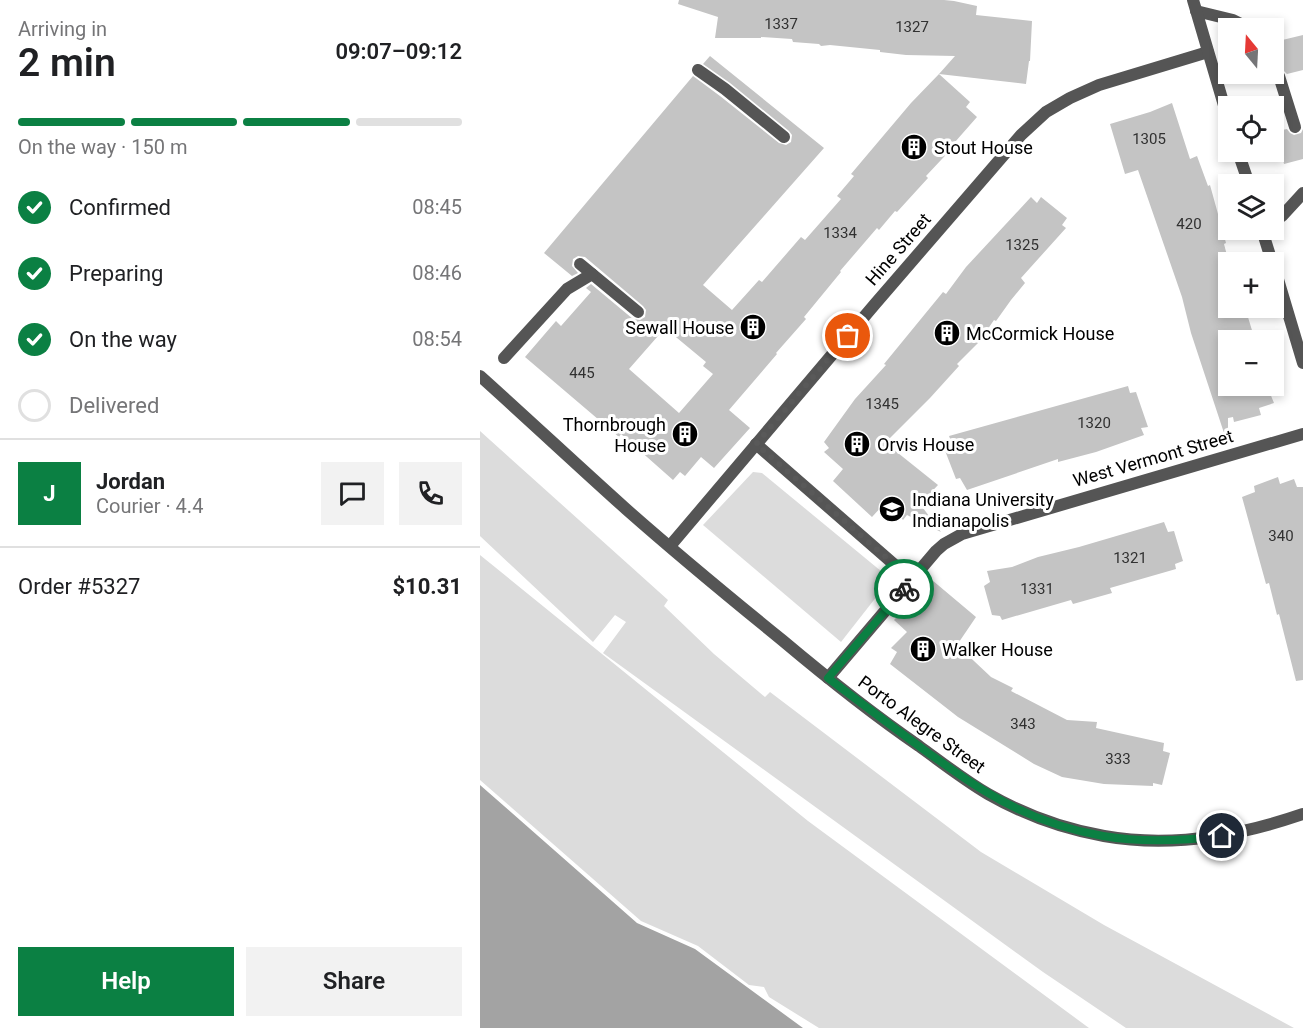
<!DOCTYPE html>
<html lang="en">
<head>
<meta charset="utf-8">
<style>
  body { margin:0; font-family:Roboto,sans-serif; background:#f2f2f2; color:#202124; height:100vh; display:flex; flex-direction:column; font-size:22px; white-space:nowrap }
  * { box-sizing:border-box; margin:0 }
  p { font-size:20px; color:#757577 }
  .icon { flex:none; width:33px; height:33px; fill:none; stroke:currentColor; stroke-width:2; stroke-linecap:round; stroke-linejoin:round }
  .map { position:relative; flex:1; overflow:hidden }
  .drawer { display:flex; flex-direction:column; background:#fff; width:480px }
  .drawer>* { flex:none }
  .needle { width:39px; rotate:342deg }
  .fabs { position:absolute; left:738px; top:18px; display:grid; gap:12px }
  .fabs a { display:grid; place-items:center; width:66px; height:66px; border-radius:0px; background:#fff; box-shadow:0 3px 9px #0003; font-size:30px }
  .pin { position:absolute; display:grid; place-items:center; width:51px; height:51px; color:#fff; margin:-26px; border:3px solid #fff; border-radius:50%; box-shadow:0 2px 6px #0007 }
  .courier { position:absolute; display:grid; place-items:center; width:60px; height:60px; margin:-30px; border:4px solid #0b8043; border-radius:50%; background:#fff; color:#222; box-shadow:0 2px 8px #0007 }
  .summary em { font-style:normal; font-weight:600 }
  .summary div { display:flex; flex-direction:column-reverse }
  .summary { display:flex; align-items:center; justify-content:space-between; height:102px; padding:0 18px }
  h1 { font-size:39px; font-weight:600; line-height:45px }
  .bar { display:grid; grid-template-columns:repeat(4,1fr); gap:9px 6px; align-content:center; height:72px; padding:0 18px }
  .bar i { height:8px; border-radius:4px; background:#e0e0e0 }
  .bar .on { background:#0b8043 }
  .bar p { grid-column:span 4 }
  .line { display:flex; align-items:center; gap:15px; padding:0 18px; border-top:2px solid #e0e0e0 }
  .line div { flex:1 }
  .round { display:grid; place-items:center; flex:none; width:63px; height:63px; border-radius:0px; background:#f2f2f2 }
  ol { padding:0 18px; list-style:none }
  li { display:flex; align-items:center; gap:18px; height:66px }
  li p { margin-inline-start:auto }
  li .icon { padding:6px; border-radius:50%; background:#0b8043; color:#fff; stroke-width:4 }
  li:last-child { color:#757577 }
  li i { width:33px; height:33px; border:3px solid #e0e0e0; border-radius:50% }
  .action { display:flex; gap:12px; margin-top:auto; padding:12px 18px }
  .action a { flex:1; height:69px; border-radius:0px; background:#0b8043; color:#fff; font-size:24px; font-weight:600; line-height:69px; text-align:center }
  .action a+a { background:#f2f2f2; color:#202124 }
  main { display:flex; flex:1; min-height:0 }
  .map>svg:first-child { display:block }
  .green { fill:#dcdcdc }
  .water { fill:#a3a3a3 }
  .building { fill:#c4c4c4; fill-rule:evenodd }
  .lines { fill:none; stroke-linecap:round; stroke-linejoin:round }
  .service { stroke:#555; stroke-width:12 }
  .minor { stroke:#555; stroke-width:12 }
  .tertiary { stroke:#555; stroke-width:12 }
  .done { stroke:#595959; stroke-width:6; stroke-dasharray:0 10.8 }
  .route { stroke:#0b8043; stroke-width:8 }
  .labels { text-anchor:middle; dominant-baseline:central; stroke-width:6; stroke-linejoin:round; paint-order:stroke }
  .number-label { font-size:15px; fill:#313131 }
  .poi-label { font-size:18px; fill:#000; stroke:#fff; text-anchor:start }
  .street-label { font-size:18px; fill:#000; stroke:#fff }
</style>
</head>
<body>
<main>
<section class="drawer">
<div class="summary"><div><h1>2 min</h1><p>Arriving in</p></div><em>09:07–09:12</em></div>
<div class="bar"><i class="on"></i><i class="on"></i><i class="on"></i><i></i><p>On the way · 150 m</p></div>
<ol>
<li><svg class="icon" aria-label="check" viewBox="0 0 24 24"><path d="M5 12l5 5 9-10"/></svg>Confirmed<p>08:45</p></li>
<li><svg class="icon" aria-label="check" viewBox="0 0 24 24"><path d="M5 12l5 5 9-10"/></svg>Preparing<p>08:46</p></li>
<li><svg class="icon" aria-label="check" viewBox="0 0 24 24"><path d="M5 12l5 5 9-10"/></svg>On the way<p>08:54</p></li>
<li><i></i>Delivered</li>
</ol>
<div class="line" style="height:108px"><b class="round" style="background:#0b8043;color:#fff">J</b><div><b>Jordan</b><p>Courier · 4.4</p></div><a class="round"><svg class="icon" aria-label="chat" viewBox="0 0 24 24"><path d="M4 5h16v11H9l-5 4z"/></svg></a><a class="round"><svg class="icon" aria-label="phone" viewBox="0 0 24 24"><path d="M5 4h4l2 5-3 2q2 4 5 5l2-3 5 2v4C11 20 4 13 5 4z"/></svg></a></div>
<div class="line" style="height:78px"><div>Order #5327</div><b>$10.31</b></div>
<div class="action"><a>Help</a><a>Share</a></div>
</section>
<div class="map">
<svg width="823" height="1028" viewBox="0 0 823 1028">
  <rect width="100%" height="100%" fill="#fff"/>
  <!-- green -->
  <g class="green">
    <polygon points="0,431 188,600 184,606 234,654 285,697 290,692 501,852 624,925 814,1028 646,1028 563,972 123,653 146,622 135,615 113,642 0,536"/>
    <polygon points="273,472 282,473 407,576 408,582 361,642 223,525"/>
    <polygon points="0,555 328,821 609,1028 339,1028 289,997 284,987 269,985 218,946 161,921 0,780"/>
  </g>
  <!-- water -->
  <polygon class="water" points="0,785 157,923 215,949 323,1028 0,1028"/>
  <!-- building -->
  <g class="building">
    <polygon points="199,0 464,0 474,1 497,6 496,15 552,21 550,61 549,61 546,84 459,74 475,56 426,55 400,52 400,50 350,45 341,46 339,44 313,42 312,39 281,37 281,38 235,38 238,17 198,4"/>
    <polygon points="823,35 823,70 807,74 801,68 797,68 794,70 794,42"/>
    <path d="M230,56L344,148L223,285L252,310L279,280L282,282L321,237L325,240L361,199L357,196L374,176L371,174L431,103L459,74L490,102L486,107L497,117L475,142L477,143L446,176L448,178L417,212L415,211L399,230L397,228L360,271L361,272L324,317L326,319L296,353L297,354L249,410L270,428L234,468L221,457L205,476L200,472L193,480L141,434L139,437L45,357L76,321L81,326L111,292L106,288L111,284L153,319L160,320L165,317L166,310L163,306L105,257L98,256L93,259L92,266L98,273L92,276L64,253L213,76L240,96L299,143L306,145L311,142L312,135L309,131L250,83L223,64ZM185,328L226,362L223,366L233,374L199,413L149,369Z"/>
    <polygon points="692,103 710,159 717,156 728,186 730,185 746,243 744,244 748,259 748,308 760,308 762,314 767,314 775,340 748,340 748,386 787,386 794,403 779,408 781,415 754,422 753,417 748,418 748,432 744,433 711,333 702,297 658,170 645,174 630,124 670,112"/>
    <polygon points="807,129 810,133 814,135 821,133 823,129 823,159 804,164 797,131"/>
    <polygon points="551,197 557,203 561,197 587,218 582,225 586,228 541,278 545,283 531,300 516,321 514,320 499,342 477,364 479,366 450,398 405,443 409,446 403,452 413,449 458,485 440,504 461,532 427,515 423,520 418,514 415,517 403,505 392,517 353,481 363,469 344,452 349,448 344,442 375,399 406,365 404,364 463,292 466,294 486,267"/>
    <polygon points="648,386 650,393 656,392 668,427 661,428 664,435 616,452 578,462 578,459 487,490 480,478 476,479 464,448 472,444 469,436"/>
    <polygon points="798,477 800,484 814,479 817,487 823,487 823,680 816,681 799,614 797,615 789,583 786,584 762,497 775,492 774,486"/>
    <polygon points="684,522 688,532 694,531 703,561 695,564 696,569 630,588 632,593 593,604 591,600 522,620 520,616 512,615 504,586 510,582 507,571 532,567 558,557 599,547"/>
    <polygon points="452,580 496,617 477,645 511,677 533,688 531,691 587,720 617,722 616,728 684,743 683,751 690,753 682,785 673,783 673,786 624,784 582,777 554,764 478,717 410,664 417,652 411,648 427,632 414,620"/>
  </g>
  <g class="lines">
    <!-- service -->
    <g class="service">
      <polyline points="716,11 753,20 769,28"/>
      <polyline points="218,70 245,89 304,137"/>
      <polyline points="799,76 815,127"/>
      <polyline points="802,216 823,193"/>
      <polyline points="100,264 158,312"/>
      <polyline points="24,358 87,289 112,274"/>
      <polyline points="276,444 432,580"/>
    </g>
    <!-- minor -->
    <g class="minor">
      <polyline points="190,546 395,304 541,135 566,112 590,98 619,85 728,52"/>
      <polyline points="348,678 456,551 464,544 482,534 823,434"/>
    </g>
    <!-- tertiary -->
    <g class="tertiary">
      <polyline points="713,0 748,119"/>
      <polyline points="758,152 769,184"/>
      <polyline points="782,230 792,262"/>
      <polyline points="794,266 823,363"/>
      <path d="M0,376C49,420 97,465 146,509C197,554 249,597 302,640C346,677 391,713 439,746C461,762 484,780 508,794C543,814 583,829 624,836C691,848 759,836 823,814"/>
    </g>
  </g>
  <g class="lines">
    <!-- done -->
    <polyline class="done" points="368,336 276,444 432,580 424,589"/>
    <!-- route -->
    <path class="route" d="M424,589L348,678C381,703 414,728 447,752C467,766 487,781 508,793C543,814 583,829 623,836C663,843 702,841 742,836"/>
  </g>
  <!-- icons -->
  <defs>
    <symbol id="building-disc" viewBox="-11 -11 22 22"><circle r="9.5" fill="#000" stroke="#fff"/><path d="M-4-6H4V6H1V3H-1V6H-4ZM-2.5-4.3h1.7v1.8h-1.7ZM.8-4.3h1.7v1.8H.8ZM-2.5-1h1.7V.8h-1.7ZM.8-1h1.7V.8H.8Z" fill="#fff"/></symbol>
    <symbol id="university-disc" viewBox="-11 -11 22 22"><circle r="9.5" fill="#000" stroke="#fff"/><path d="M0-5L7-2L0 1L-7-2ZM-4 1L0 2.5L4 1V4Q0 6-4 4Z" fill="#fff"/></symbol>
  </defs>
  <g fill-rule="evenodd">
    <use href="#building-disc" x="419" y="132" width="30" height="30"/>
    <use href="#building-disc" x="258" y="312" width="30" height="30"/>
    <use href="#building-disc" x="452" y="318" width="30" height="30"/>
    <use href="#building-disc" x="190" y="419" width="30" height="30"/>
    <use href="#building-disc" x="362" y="429" width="30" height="30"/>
    <use href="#university-disc" x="397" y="494" width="30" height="30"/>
    <use href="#building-disc" x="428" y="634" width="30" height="30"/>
  </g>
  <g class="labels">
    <!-- number labels -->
    <g class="number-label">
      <text x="301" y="24">1337</text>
      <text x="432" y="27">1327</text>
      <text x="669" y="139">1305</text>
      <text x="709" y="224">420</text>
      <text x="360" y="233">1334</text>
      <text x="542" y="245">1325</text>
      <text x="102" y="373">445</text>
      <text x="402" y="404">1345</text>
      <text x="614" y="423">1320</text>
      <text x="801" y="536">340</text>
      <text x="650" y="558">1321</text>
      <text x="557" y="589">1331</text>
      <text x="543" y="724">343</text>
      <text x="638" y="759">333</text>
    </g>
    <!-- poi labels -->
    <g class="poi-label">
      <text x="454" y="147">Stout House</text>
      <text x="254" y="327" text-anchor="end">Sewall House</text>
      <text x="486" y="333">McCormick House</text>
      <text x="186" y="424" text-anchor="end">Thornbrough<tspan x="186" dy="21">House</tspan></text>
      <text x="397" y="444">Orvis House</text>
      <text x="432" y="499">Indiana University<tspan x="432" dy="21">Indianapolis</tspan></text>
      <text x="462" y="649">Walker House</text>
    </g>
    <!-- street labels -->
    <g class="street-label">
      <text transform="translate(418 249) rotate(-49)">Hine Street</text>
      <text transform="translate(673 458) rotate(-16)">West Vermont Street</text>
      <text transform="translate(442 724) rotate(36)">Porto Alegre Street</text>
    </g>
  </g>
</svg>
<div class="fabs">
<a><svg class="needle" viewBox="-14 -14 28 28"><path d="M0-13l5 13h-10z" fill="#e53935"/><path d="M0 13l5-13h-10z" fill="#757577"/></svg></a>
<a><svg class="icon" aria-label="locate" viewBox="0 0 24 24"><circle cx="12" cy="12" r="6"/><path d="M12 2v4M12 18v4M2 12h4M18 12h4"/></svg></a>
<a><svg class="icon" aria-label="layers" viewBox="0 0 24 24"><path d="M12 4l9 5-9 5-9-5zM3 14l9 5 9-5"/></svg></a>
<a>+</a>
<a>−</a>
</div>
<div class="pin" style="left:368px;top:336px;background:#ea580c"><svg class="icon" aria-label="bag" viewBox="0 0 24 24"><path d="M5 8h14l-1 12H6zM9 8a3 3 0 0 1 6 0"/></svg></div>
<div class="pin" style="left:742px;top:836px;background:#1f2937"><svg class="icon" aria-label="home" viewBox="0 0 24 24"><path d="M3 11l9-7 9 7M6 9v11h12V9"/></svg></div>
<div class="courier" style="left:424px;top:589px"><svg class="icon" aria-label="bike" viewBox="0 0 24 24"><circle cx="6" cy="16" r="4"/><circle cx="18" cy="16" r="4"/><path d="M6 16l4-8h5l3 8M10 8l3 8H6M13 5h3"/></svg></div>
</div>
</main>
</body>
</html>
